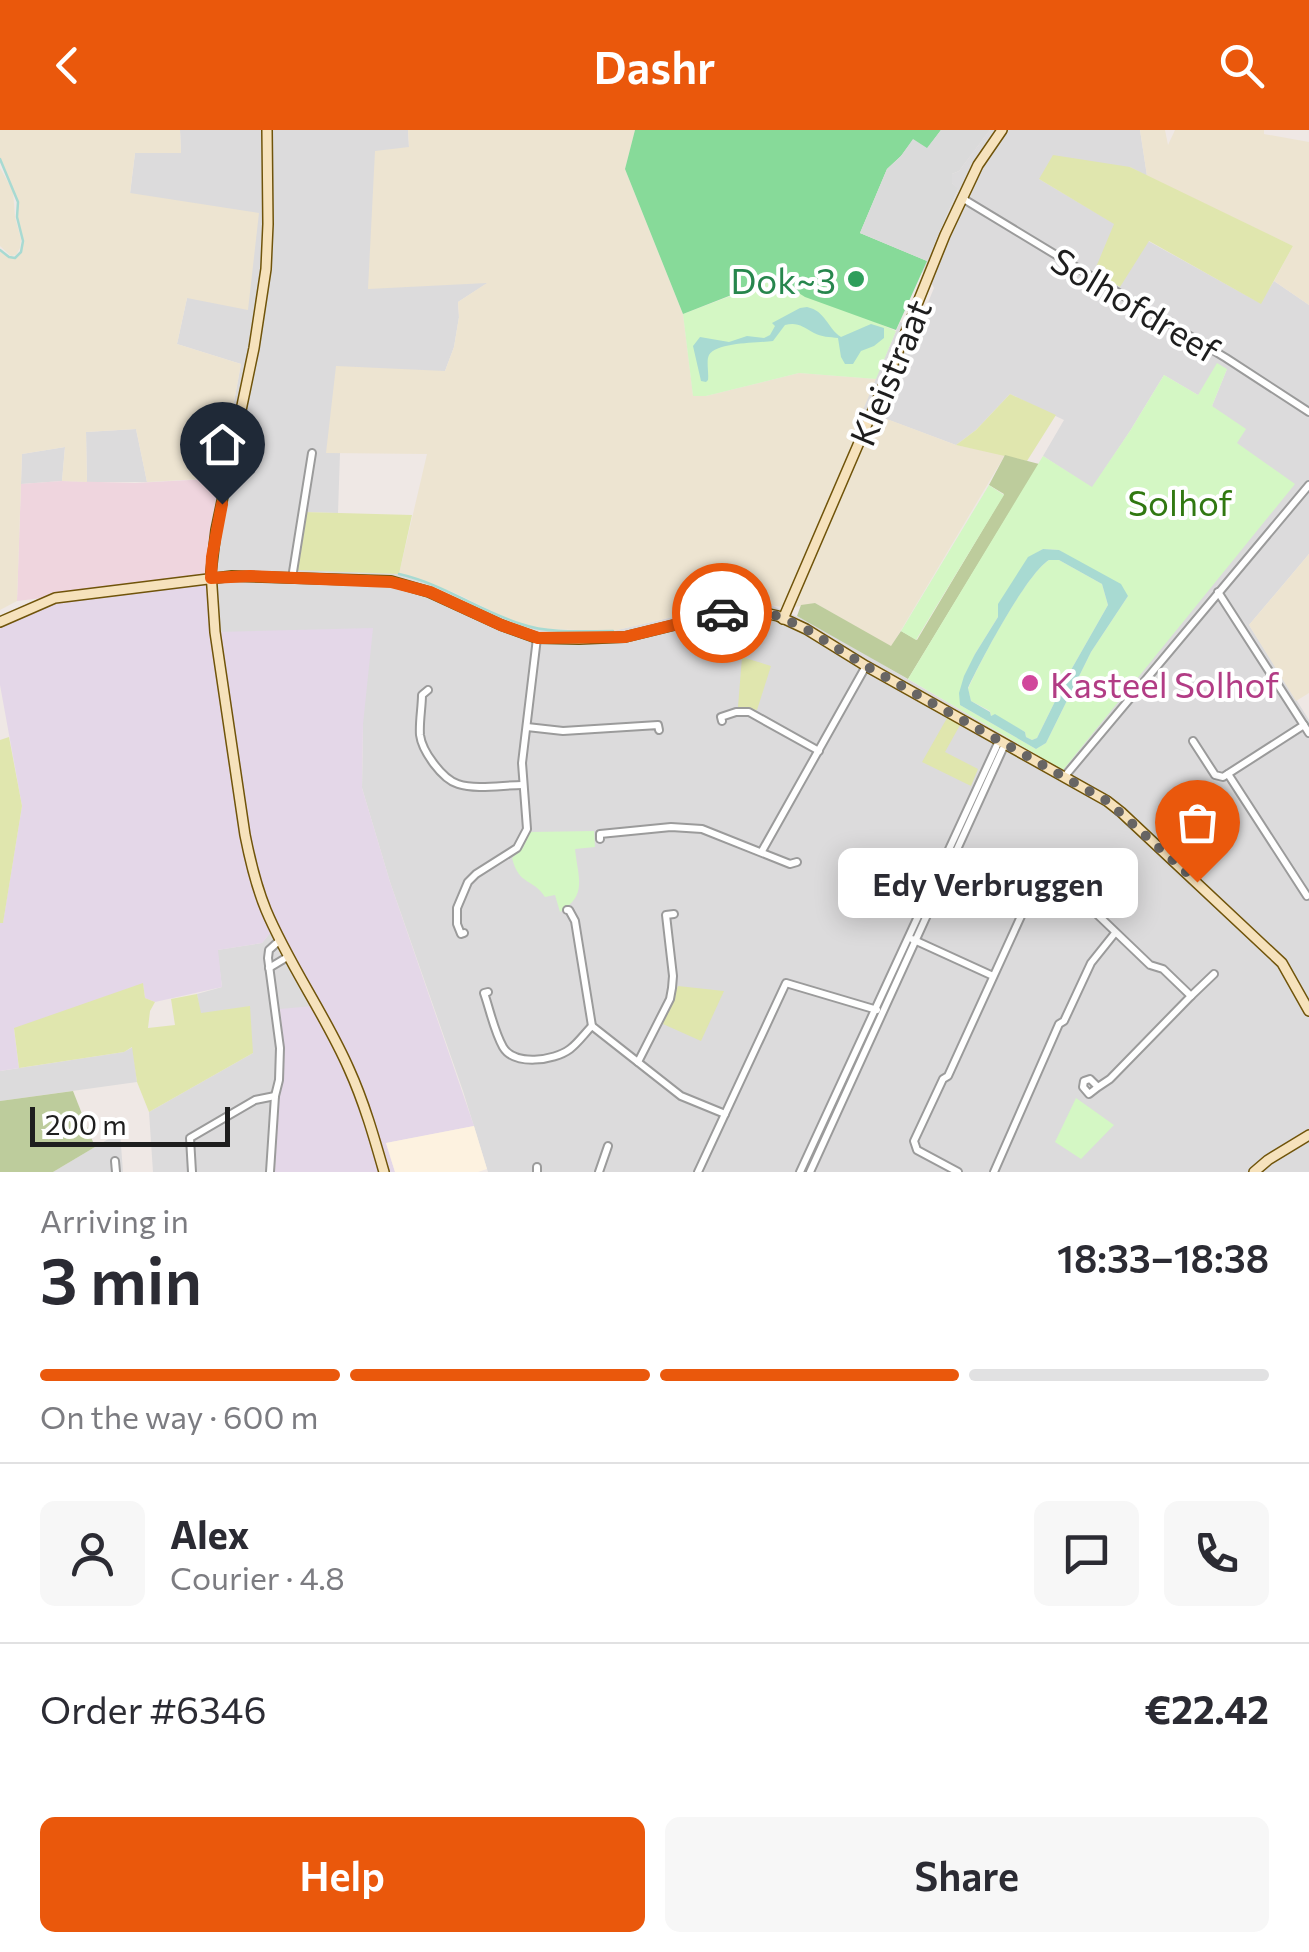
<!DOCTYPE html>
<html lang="en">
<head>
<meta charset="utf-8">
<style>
  body { margin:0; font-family:Commissioner,sans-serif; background:#f7f7f7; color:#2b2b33; height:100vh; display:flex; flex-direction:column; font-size:38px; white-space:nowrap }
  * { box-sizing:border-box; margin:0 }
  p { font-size:32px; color:#7c7c81 }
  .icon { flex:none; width:55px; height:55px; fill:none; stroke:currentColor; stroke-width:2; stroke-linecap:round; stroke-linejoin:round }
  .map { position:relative; height:1042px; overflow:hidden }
  .panel { display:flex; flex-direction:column; background:#fff; flex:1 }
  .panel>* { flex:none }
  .scale { position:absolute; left:30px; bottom:25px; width:200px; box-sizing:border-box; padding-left:10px; border:5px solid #1e1e1e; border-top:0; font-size:28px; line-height:35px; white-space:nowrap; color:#1e1e1e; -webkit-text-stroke:8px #fff; paint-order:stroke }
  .pin { position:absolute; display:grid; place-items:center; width:85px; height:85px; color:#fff; margin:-102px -42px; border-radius:50% 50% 50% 0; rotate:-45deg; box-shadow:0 0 10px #0007 }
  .pin .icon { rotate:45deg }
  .courier { position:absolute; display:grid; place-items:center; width:100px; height:100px; margin:-50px; border:8px solid #ea580c; border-radius:50%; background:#fff; color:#222; box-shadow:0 2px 12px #0007 }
  .bubble { position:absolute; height:70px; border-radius:15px; background:#fff; box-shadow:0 5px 25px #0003; font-size:32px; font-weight:600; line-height:70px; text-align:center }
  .head em { font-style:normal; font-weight:600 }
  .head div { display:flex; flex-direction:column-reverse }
  .head { display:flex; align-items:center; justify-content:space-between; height:170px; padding:0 40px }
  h1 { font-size:65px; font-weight:600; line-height:75px }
  .bar { display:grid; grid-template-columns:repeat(4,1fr); gap:15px 10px; align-content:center; height:120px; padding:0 40px }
  .bar i { height:12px; border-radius:8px; background:#e1e1e2 }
  .bar .selected { background:#ea580c }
  .bar p { grid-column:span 4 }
  .line { display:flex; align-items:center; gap:25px; padding:0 40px; border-top:2px solid #e1e1e2 }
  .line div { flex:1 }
  .round { display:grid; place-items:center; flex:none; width:105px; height:105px; border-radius:15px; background:#f7f7f7 }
  .button { display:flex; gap:20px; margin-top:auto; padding:20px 40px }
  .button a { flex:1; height:115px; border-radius:15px; background:#ea580c; color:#fff; font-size:40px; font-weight:600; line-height:115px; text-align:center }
  .button a+a { background:#f7f7f7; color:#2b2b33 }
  header { display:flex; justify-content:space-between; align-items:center; height:130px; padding:0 40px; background:#ea580c; color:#fff; font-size:45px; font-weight:600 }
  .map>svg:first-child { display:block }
  .residential { fill:#dcdbdc }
  .commercial { fill:#efd5de }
  .industrial { fill:#e4d7e8 }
  .education { fill:#fdf2e0 }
  .farmland { fill:#ede4d1 }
  .grass { fill:#e0e6ae }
  .forest { fill:#bdcc9c }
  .park { fill:#d4f7c4; fill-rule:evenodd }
  .pitch { fill:#87da99 }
  .parking { fill:#dadada }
  .water { fill:#a8dad2; fill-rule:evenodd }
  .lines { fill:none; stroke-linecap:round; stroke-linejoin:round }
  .stream { stroke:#a8dad2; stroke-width:2.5 }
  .street-casing { stroke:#9b9b9b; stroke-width:10 }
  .secondary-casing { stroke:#70540a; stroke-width:12 }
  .street { stroke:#fff; stroke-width:6 }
  .secondary { stroke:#f6e2bc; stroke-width:9 }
  .done { stroke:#676564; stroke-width:10; stroke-dasharray:0 18 }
  .route { stroke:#ea580c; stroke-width:12 }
  .leisure-dot { fill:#2e9e5b; stroke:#fff; stroke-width:4 }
  .hotel-dot { fill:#d1479c; stroke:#fff; stroke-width:4 }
  .labels { text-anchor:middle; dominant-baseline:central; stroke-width:8; stroke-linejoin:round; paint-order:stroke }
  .leisure-label { font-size:35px; fill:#27864d; stroke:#fff; text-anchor:end }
  .street-label { font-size:35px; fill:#1e1e1e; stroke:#fff }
  .park-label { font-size:35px; fill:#317811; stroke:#fff }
  .hotel-label { font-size:35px; fill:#b23c85; stroke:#fff; text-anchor:start }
</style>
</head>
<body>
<header><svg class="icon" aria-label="back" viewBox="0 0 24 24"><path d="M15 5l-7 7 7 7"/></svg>Dashr<svg class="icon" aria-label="search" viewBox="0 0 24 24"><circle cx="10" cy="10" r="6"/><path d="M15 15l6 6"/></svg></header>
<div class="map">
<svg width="1309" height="1042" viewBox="0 0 1309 1042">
  <rect width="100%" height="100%" fill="#efe8e5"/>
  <!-- residential -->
  <g class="residential">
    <polygon points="180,0 408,0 409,17 489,152 458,172 459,187 454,217 445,241 327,323 340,323 338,383 303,382 390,442 437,456 501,486 534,498 560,501 613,501 728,474 768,474 810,492 1063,640 1236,313 1212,276 1227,239 1198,265 1164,245 1130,301 1092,358 1043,326 1064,290 1010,264 976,300 956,315 862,280 900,192 917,199 934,158 927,145 922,142 958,60 952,53 952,44 959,41 990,0 1140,0 1147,46 1130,37 1039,49 1115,94 1148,111 1260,173 1274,151 1309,175 1309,424 1249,495 1309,590 1309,1042 488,1042 463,961 390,752 362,658 363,594 215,502 212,472 226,348 220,348 241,234 177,214 187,168 130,64 135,23 181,23"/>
    <polygon points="136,299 147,352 87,352 86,302"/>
    <polygon points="65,317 62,351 21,354 22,324"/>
    <polygon points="274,798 318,876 280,880 284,917 283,950 279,966 275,1042 153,1042 149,982 253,923 200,883 197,864 222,857 217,820 262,813"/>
    <polygon points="133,917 137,952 0,971 0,941 124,922"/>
    <polygon points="120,1002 123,1042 53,1042 95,1017"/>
  </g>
  <!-- commercial -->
  <polygon class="commercial" points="227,348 211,448 17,471 21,354 62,351 135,353"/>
  <!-- industrial -->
  <polygon class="industrial" points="211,448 216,502 373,498 363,594 362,658 390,752 474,996 386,1013 395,1042 275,1042 279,966 283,950 284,917 280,879 313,876 274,799 262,813 218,820 222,857 155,872 145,868 143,854 14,899 19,938 0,941 0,793 3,792 22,676 0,555 0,498 55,468"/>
  <!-- education -->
  <polygon class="education" points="474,996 487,1039 478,1042 395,1042 386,1013"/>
  <!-- farmland -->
  <g class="farmland">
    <polygon points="0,0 180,0 181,23 135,23 130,63 259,83 248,180 187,168 177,214 241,234 220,348 147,352 136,299 86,302 87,352 62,351 65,317 22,324 17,471 0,480 0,120 9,127 15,128 21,122 23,111 17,87 17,68 0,29"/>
    <polygon points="408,0 635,0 625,39 683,184 693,265 706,266 799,243 876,249 863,280 956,315 1005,325 891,517 815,473 790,478 762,474 728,474 613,501 542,499 516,493 453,462 399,444 427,324 326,323 336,236 445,241 454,217 459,187 458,172 487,153 368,159 375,21 409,17"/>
    <polygon points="1140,0 1165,0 1168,15 1175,0 1264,0 1264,4 1309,12 1309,175 1274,151 1293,116 1147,46"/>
    <polygon points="0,38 13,61 15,87 21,109 20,118 16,125 11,126 0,116"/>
    <polygon points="1309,424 1309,563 1296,571 1249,495"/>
  </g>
  <!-- grass -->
  <g class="grass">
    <polygon points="1053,25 1130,37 1293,116 1261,174 1149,111 1120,157 1094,142 1114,94 1039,49"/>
    <polygon points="1010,264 1056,285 1027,331 956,315 976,300"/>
    <polygon points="303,382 412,385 399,444 293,440"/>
    <polygon points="742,527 771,536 757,580 738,577"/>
    <polygon points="947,588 960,595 945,622 978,639 971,656 922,632"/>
    <polygon points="9,607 22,676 3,793 0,793 0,610"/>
    <polygon points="143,853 145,868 155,872 150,881 148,898 175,895 171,869 197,864 201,883 250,876 253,923 149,982 137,952 132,917 124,922 19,938 14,898"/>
    <polygon points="678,856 724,861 701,911 663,894"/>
  </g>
  <!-- forest -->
  <g class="forest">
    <polygon points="1005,325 1039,334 908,549 797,486 801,475 815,473 891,516 901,501 917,510 1004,364 989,355"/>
    <polygon points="73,961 95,1017 53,1042 0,1042 0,971"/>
  </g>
  <!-- park -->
  <g class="park">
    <polygon points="775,149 896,201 876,249 799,243 706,266 693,266 683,184"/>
    <path d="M1217,233L1227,239L1212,276L1246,299L1237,313L1295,354L1063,640L908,549L1043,326L1092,357L1130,301L1164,245L1198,265ZM1043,419L1059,420L1128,466L1091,522L1046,613L1036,619L960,575L975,524L998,487L1028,428Z"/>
    <polygon points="989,355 1004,365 916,510 901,501"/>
    <path d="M1049,430H1059L1102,454L1108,475L1067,547L1037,608L1032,610L1026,607L1025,602L995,585L991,586L990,581L971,571L968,559C980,531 1026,444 1049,430Z"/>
    <path d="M594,701L595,717L575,719C578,748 588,765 560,782L555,765L545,767C533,748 519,756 512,728L523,718L530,702Z"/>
    <polygon points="1076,968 1114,995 1081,1029 1055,1012"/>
  </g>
  <!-- pitch -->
  <polygon class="pitch" points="635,0 941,0 927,19 913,10 901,26 887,39 860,103 927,131 896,200 805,167 775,148 683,184 625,39"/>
  <!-- parking -->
  <polygon class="parking" points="941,0 990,0 959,41 952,44 952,53 958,59 927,131 860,103 887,39 901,26 913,9 927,18"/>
  <!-- water -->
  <g class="water">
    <path d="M807,177C826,181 827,198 841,207L871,194L884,198V208L874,216L861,221L853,234H845L841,227L838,208C830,207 821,207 814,203C803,197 798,192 785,195L773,211C759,213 717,212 709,225C706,231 709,242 708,250L706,252L701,251L693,216L700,207L729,212L747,206L764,208L770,205L775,196L772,193L800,178Z"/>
    <path d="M1043,419L1059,420L1121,454L1128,466L1091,522L1046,613L1036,619L960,575L959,563L964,546L975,524L998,487V474L1028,427ZM1049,430H1059L1102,454L1108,475L1067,547L1037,608L1032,610L1026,607L1025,602L995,584L991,586L990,582L971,571L968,558C980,532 1027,443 1049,430Z"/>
  </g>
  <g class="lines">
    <!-- stream -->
    <g class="stream">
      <polyline points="0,29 18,72 17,87 23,111 21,122 15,128 9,127 0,120"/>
      <path d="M399,444C443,454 478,480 521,494C550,504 583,501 613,501"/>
    </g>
    <defs>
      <g id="street">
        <polyline points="962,68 1226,228 1309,282"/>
        <polyline points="292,448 312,323"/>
        <polyline points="1218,462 1309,603"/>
        <path d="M428,560L422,565C422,577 419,592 420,605C422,621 442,649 458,654C476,660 503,655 522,655"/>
        <polyline points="722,591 721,587 736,582 749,582 819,621"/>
        <polyline points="527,597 563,601 658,595 659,600"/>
        <polyline points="1193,611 1215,645 1223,647 1304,595"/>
        <polyline points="1228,644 1307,766"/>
        <polyline points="1065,646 1309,355"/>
        <polyline points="600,709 600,704 671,697 702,699 790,734 797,732"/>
        <polyline points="762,721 866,536"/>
        <polyline points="1051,752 1047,758 1086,782 1094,781"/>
        <polyline points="567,780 569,780 575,791 592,896 681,966 725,984"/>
        <polyline points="464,803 461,804 457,794 457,778 468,752 476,744 517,718 527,699 522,633 537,508"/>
        <polyline points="912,809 993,846"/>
        <polyline points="269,838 289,826"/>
        <path d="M488,862L484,863C490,880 494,901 503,917C514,936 554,931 570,919C578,913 585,903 592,896"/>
        <polyline points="638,932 670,869 672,858 673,846 666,785 674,784"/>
        <polyline points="1098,957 1089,964 1083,957 1084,951 1090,949 1098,957 1110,949 1191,866"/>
        <polyline points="115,1031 116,1042"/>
        <polyline points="192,1042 190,1008 255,970 275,966"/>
        <polyline points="270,1042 275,966 279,950 280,918 268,828 269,820 280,810"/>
        <polyline points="537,1042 537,1037"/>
        <polyline points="599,1042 608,1016"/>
        <polyline points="698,1042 786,853 877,880"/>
        <polyline points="800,1042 999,611"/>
        <polyline points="810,1042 1005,614"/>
        <polyline points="958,1042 917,1020 914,1011 943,949 948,946 1022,784 1021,780 1035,748 1042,741 1053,742 1150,835 1163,839 1191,866 1214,844"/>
        <polyline points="994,1042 1059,894 1064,891 1091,833 1115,803"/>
      </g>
      <g id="secondary">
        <path d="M267,0L268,94L266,139L254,218L216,400L211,442L215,502L245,705C250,730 256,756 266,780C289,835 325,884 349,939C364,972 374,1007 384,1042"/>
        <polyline points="783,489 895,229 945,105 978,35 1002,0"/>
        <polyline points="0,492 55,468 232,446 391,451 429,462 501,495 537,508 579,509 625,507 728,482 760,482 778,486 806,499 866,536 1107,671 1121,682 1282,833 1309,881"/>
        <polyline points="1254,1042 1268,1030 1309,1005"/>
      </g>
    </defs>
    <!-- street casing -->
    <use href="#street" class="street-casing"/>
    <!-- secondary casing -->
    <use href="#secondary" class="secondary-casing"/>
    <!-- street -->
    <use href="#street" class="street"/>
    <!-- secondary -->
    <use href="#secondary" class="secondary"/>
  </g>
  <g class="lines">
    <!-- done -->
    <polyline class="done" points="722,483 764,483 778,486 806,499 866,536 1107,671 1197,752"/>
    <!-- route -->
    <polyline class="route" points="222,374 212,427 211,448 250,446 391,452 430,462 501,495 538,508 625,507 722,483"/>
  </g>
  <!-- markers -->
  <circle class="leisure-dot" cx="856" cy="149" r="10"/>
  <circle class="hotel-dot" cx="1030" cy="553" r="10"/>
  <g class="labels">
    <!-- leisure labels -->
    <g class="leisure-label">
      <text x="836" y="149">Dok~3</text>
    </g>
    <!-- street labels -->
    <g class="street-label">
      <text transform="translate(1136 174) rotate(31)">Solhofdreef</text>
      <text transform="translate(889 242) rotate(-67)">Kleistraat</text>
    </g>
    <!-- park labels -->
    <g class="park-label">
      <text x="1180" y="371">Solhof</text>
    </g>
    <!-- hotel labels -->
    <g class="hotel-label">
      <text x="1050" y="553">Kasteel Solhof</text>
    </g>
  </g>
</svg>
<div class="scale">200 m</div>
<div class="pin" style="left:1197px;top:752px;background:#ea580c"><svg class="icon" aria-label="bag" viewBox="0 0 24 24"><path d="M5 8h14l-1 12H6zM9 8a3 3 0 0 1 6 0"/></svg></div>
<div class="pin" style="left:222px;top:374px;background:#1f2937"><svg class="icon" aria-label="home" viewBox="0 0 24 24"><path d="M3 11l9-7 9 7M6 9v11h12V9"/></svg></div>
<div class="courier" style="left:722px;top:483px"><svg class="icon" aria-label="car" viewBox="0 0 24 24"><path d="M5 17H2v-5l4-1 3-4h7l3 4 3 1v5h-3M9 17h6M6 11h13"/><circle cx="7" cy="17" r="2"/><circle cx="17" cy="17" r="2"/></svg></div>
<div class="bubble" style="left:838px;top:718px;width:300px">Edy Verbruggen</div>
</div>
<section class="panel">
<div class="head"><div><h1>3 min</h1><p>Arriving in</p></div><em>18:33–18:38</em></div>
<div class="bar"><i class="selected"></i><i class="selected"></i><i class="selected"></i><i></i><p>On the way · 600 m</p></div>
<div class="line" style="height:180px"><a class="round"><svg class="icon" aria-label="person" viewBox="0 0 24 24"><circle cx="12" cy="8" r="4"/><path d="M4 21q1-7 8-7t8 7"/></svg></a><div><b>Alex</b><p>Courier · 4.8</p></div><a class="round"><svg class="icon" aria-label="chat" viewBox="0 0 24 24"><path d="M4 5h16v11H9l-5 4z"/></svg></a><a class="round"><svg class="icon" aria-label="phone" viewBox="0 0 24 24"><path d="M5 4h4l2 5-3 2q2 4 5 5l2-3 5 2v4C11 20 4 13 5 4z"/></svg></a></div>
<div class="line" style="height:130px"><div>Order #6346</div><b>€22.42</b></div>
<div class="button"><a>Help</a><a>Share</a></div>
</section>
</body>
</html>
